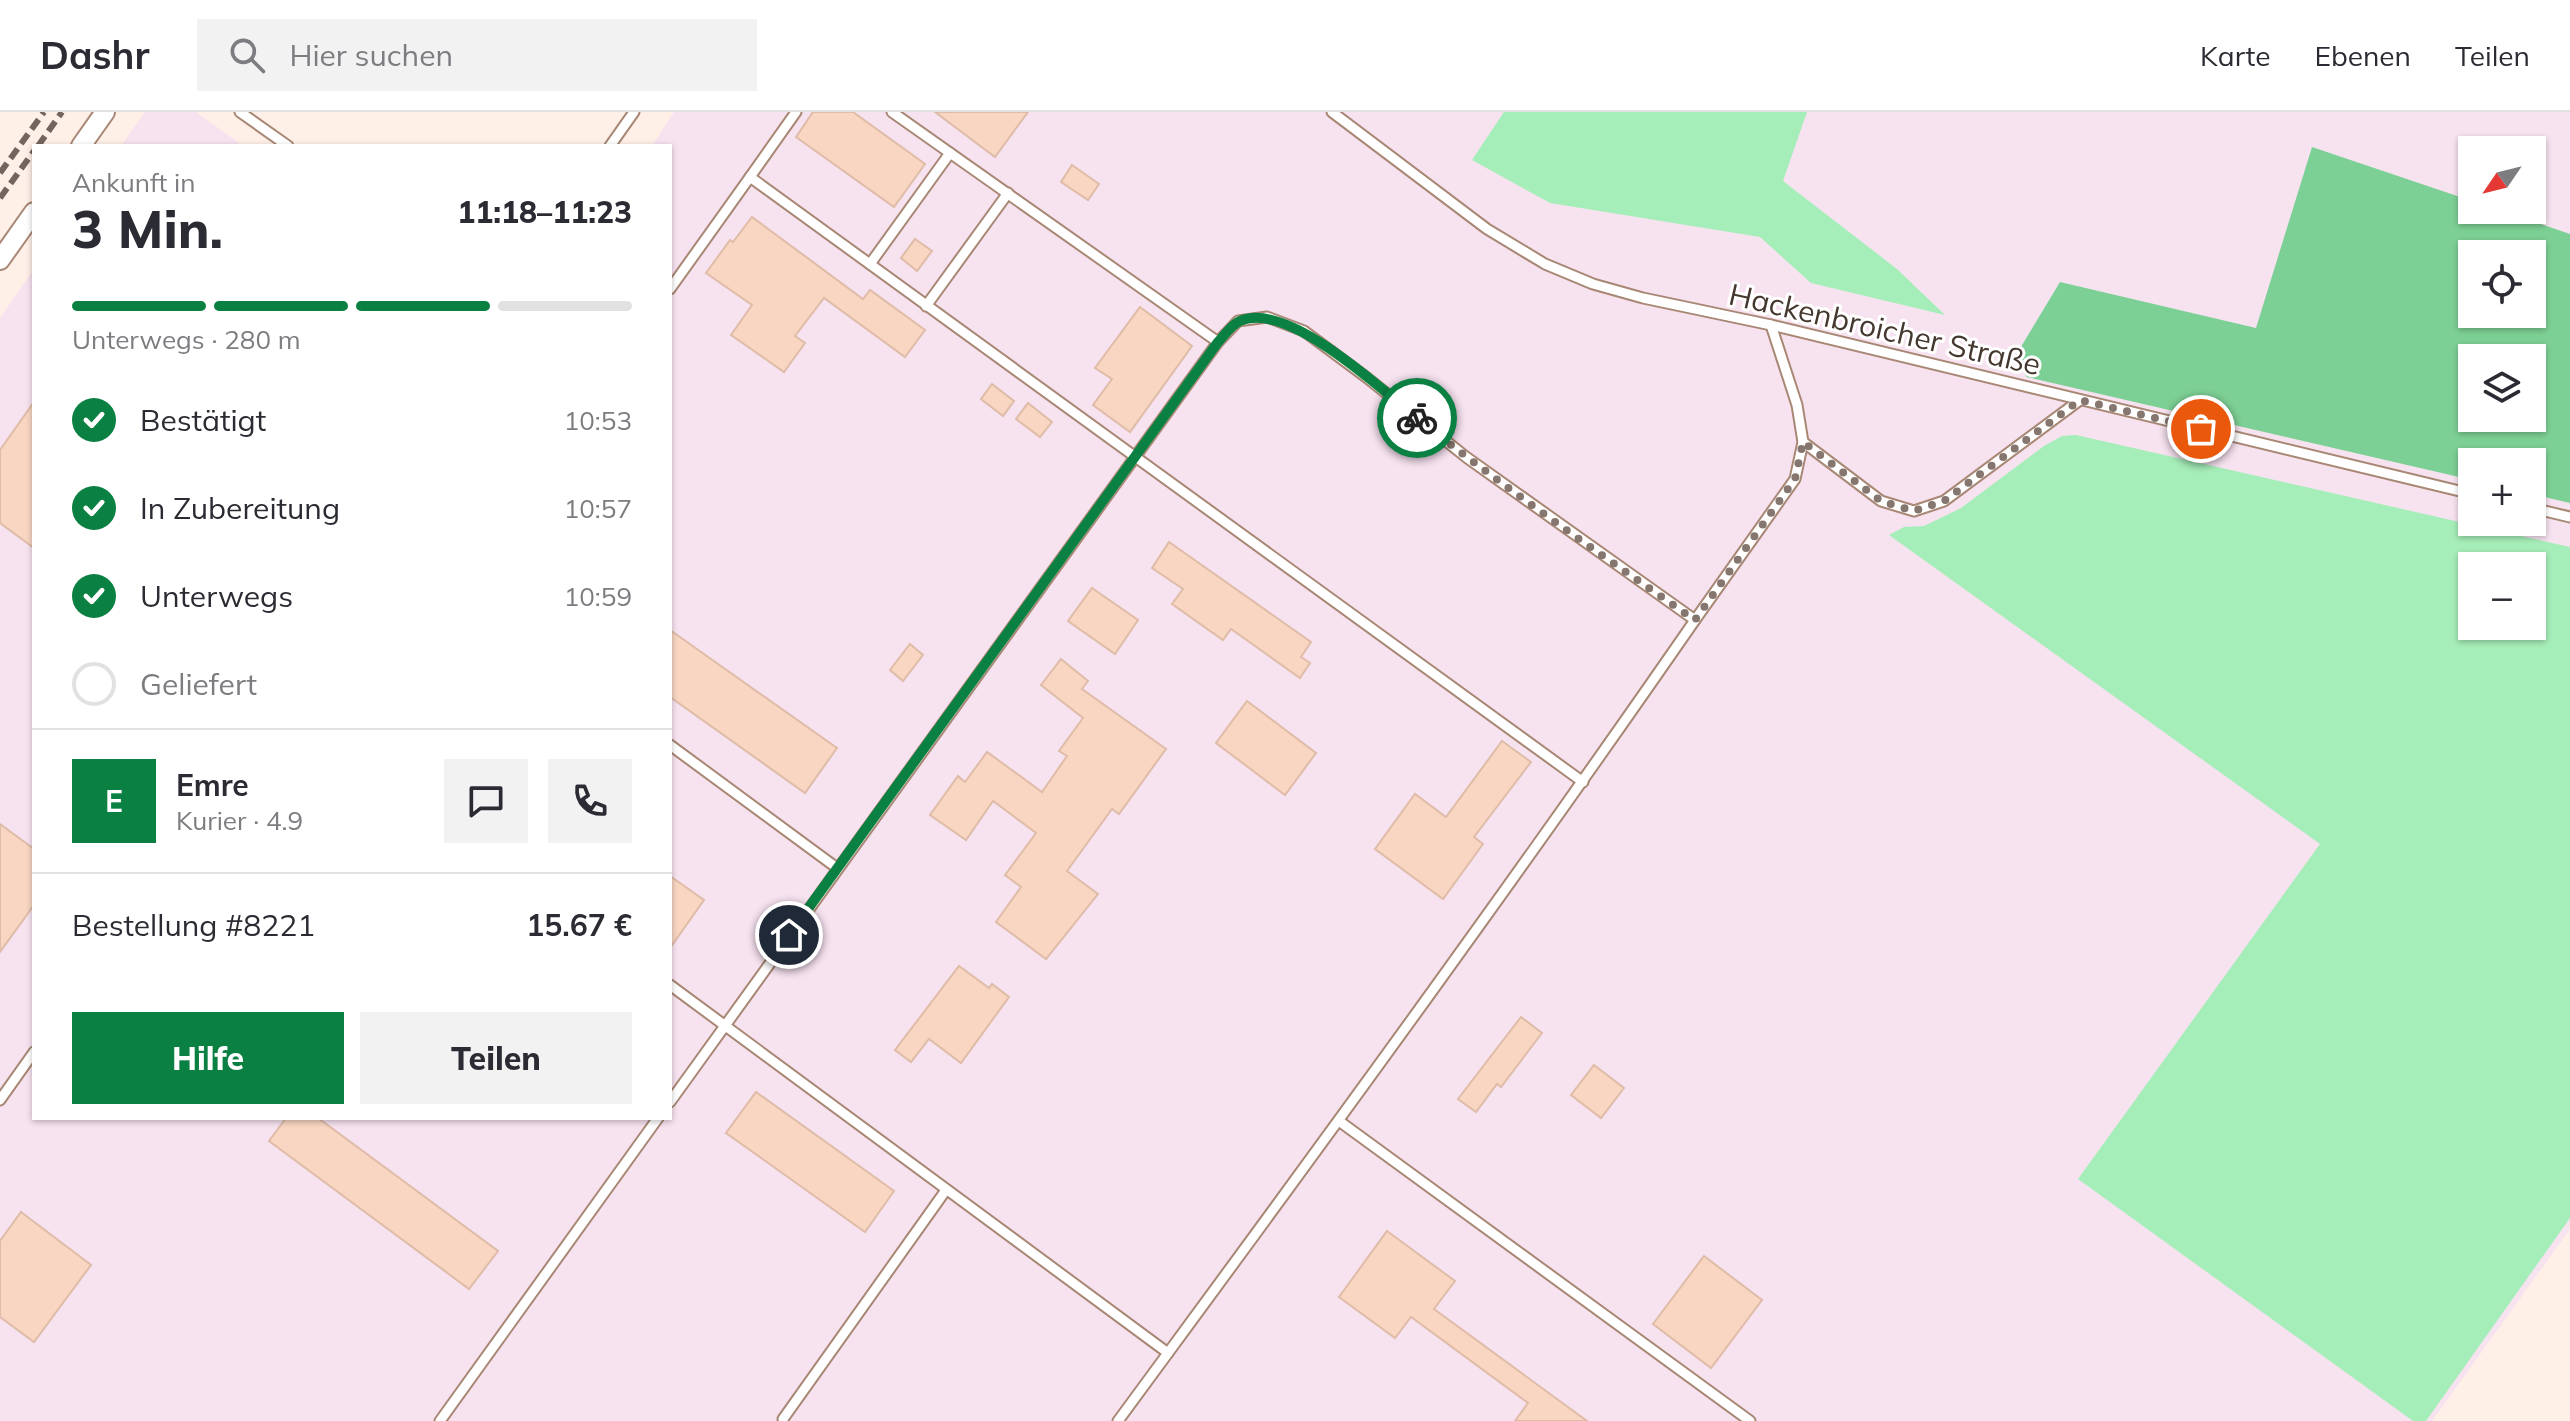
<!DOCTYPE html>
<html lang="de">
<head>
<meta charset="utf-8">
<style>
  body { margin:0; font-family:Mulish,sans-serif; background:#f2f2f3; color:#2b2b33; height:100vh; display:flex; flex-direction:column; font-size:30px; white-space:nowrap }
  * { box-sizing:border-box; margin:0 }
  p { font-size:26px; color:#7c7c81 }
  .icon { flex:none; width:44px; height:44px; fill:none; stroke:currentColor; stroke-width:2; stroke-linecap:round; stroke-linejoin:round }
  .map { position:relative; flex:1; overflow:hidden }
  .panel { position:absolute; left:32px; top:32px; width:640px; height:976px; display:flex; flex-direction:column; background:#fff; border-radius:0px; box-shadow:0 2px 6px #0004 }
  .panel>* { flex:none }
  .needle { width:52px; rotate:235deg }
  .fabs { position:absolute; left:2458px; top:24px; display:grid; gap:16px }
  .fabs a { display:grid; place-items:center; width:88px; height:88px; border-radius:0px; background:#fff; box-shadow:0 2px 6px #0004; font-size:40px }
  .pin { position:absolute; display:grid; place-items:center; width:68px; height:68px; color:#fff; margin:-34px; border:4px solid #fff; border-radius:50%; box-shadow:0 2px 8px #0007 }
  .courier { position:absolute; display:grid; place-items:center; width:80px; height:80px; margin:-40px; border:6px solid #0b8043; border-radius:50%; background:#fff; color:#222; box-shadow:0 2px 10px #0007 }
  .overview em { font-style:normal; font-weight:800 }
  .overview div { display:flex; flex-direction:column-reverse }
  .overview { display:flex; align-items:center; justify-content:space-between; height:136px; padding:0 40px }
  h1 { font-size:52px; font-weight:800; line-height:60px }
  .bar { display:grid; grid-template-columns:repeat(4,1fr); gap:12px 8px; align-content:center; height:96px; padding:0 40px }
  .bar i { height:10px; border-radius:6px; background:#e1e1e2 }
  .bar .active { background:#0b8043 }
  .bar p { grid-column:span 4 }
  .line { display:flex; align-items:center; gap:20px; padding:0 40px; border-top:2px solid #e1e1e2 }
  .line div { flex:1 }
  .round { display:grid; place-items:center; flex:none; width:84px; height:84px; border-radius:0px; background:#f2f2f3 }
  ol { padding:0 40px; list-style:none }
  li { display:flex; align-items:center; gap:24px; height:88px }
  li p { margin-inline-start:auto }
  li .icon { padding:8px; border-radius:50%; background:#0b8043; color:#fff; stroke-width:4 }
  li:last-child { color:#7c7c81 }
  li i { width:44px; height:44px; border:4px solid #e1e1e2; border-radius:50% }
  .primary-button { display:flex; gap:16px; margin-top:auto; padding:16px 40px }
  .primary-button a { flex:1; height:92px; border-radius:0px; background:#0b8043; color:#fff; font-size:32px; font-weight:800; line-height:92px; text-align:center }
  .primary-button a+a { background:#f2f2f3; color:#2b2b33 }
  header { display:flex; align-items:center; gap:48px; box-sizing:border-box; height:112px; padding:0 40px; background:#fff; border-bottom:2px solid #e1e1e2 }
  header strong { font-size:38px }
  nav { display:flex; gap:44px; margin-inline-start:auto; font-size:28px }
  .search { width:560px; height:72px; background:#f2f2f3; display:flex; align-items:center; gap:20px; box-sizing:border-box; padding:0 28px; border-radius:0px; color:#7c7c81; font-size:30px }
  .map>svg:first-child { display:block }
  .industrial { fill:#f7e2f0; fill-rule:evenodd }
  .green { fill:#a6eeb9; fill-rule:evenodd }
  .forest { fill:#7dd095; fill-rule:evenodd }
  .building { fill:#f8d6c2; stroke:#dfbca7; stroke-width:2 }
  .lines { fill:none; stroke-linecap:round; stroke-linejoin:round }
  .service-casing { stroke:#a88774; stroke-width:13 }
  .minor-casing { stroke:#a88774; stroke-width:22 }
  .service { stroke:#fff; stroke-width:9 }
  .minor { stroke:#fff; stroke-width:18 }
  .rail { stroke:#73655d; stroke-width:6; stroke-dasharray:12 6; stroke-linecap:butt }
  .done { stroke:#85776f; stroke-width:8; stroke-dasharray:0 14.4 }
  .route { stroke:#0b8043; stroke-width:10 }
  .labels { text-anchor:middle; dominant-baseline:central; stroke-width:6; stroke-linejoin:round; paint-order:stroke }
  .street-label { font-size:30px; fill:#44372e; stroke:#fff }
</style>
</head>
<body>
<header>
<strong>Dashr</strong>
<div class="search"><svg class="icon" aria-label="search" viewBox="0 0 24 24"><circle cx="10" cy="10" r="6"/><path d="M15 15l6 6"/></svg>Hier suchen</div>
<nav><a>Karte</a><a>Ebenen</a><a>Teilen</a></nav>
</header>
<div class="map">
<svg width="2570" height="1309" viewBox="0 0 2570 1309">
  <rect width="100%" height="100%" fill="#feefe7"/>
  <!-- industrial -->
  <g class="industrial">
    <polygon points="145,0 196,0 243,34 121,34"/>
    <path d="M674,0H2570V1117L2432,1309H0V206L34,157V1006H670V34H652ZM2472,38H2532V98H2472ZM2472,142H2532V202H2472ZM2472,246H2532V306H2472ZM2472,350H2532V410H2472ZM2472,454H2532V514H2472Z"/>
  </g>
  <!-- green -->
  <g class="green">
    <polygon points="1504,0 1807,0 1783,69 1897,157 1945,203 1811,171 1760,125 1550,91 1472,48"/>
    <path d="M2076,323L2570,435V1106L2426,1309H2413L2078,1067L2320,732L1889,423L1904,415L1924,414L1961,396L2044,334L2062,324ZM2472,454H2532V514H2472Z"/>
  </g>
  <!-- forest -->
  <path class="forest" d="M2312,35L2472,89V98H2499L2570,122V391L2532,382V350H2472V368L2027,265L2013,248L2060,170L2256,216ZM2472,142H2532V202H2472ZM2472,246H2532V306H2472Z"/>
  <!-- building -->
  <g class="building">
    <polygon points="813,0 853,0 925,52 894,95 796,25"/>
    <polygon points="935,0 1028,0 995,45"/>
    <polygon points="1072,53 1099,72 1088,88 1061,70"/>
    <polygon points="752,105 863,187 870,178 925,218 905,245 824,186 795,224 805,231 784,260 731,223 752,193 706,161 730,128 733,130"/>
    <polygon points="915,127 932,139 917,159 901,146"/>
    <polygon points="1140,195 1192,234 1130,320 1093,293 1112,267 1095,256"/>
    <polygon points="992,272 1014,289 1003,304 981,287"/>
    <polygon points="34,290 34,436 0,411 0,338"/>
    <polygon points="1028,291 1052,310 1040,325 1016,307"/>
    <polygon points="1169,430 1311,530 1301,545 1310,551 1300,566 1231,517 1223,528 1172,492 1183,477 1152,456"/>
    <polygon points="1092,476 1138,508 1115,542 1068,509"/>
    <polygon points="670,518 837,636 805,681 670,585"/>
    <polygon points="910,532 923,543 903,569 890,558"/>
    <polygon points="1061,547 1088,569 1082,577 1166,637 1119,702 1112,697 1067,759 1098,782 1046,847 996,810 1021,775 1005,763 1036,721 993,689 966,728 930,703 958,664 965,670 987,640 1042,680 1067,644 1059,639 1083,606 1041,573"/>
    <polygon points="1247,589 1316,641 1285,683 1216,631"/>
    <polygon points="1502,629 1531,650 1474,725 1483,732 1443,787 1375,737 1415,682 1446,705"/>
    <polygon points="0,712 34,737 34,793 0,840"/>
    <polygon points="670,764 704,788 670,836"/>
    <polygon points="959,854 989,876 992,872 1009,885 961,951 929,927 911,950 895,938"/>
    <polygon points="1521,905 1542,921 1501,975 1497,972 1476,1000 1458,987"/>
    <polygon points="1594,953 1624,976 1601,1006 1571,983"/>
    <polygon points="756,980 894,1079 865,1120 726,1021"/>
    <polygon points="286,1006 318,1006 498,1139 469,1177 269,1029"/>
    <polygon points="21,1100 91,1153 34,1230 0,1205 0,1129"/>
    <polygon points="1387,1119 1455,1169 1434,1197 1587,1309 1515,1309 1528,1291 1411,1205 1395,1226 1339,1185"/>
    <polygon points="1704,1144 1762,1188 1711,1256 1653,1212"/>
  </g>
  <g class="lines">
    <defs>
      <g id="service">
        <polyline points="240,0 288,34"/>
        <polyline points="892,0 1218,230"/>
        <polyline points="1332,0 1487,117 1545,152 1593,172 1643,186 1771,213 2472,382"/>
        <polyline points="610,34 634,0"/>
        <polyline points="750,65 796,0"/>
        <polyline points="870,152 950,41"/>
        <polyline points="670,177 750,65 1583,670"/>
        <polyline points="926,194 1008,81"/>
        <polyline points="1803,330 1881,389 1914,399 1944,389 2080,288"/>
        <polyline points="2532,396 2570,405"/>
        <polyline points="1695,508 1795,367 1803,330 1797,293 1771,213"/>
        <polyline points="670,633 837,756"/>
        <polyline points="670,873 1168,1241 1118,1309"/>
        <polyline points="0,988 34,940"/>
        <path d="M670,990L1218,230L1238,209L1267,205L1304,219L1366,265L1466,345L1695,508C1524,755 1346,999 1168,1241"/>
        <polyline points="1339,1009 1750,1309"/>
        <polyline points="783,1307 946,1078"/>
        <polyline points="440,1309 658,1006"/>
      </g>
      <g id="minor">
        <polyline points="81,34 105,0"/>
        <polyline points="0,148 34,100"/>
      </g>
    </defs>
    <!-- service casing -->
    <use href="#service" class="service-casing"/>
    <!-- minor casing -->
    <use href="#minor" class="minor-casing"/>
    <!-- service -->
    <use href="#service" class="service"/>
    <!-- minor -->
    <use href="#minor" class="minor"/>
    <!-- rail -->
    <g class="rail">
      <polyline points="38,34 62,0"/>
      <polyline points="0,61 44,0"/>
      <polyline points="0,86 34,39"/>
    </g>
  </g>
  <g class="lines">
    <!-- done -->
    <path class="done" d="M1417,306C1506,377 1601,443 1695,508L1795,367L1803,330L1881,389L1914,399L1944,389L2080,288L2201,317"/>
    <!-- route -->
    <path class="route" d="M789,823L1218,230C1224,224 1232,212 1240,209C1287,188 1381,277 1417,306"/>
  </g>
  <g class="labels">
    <!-- street labels -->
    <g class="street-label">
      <text transform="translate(1885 217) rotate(13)">Hackenbroicher Straße</text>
    </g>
  </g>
</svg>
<div class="fabs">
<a><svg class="needle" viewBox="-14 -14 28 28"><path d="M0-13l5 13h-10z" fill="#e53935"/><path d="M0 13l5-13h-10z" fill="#7c7c81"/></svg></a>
<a><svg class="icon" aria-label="locate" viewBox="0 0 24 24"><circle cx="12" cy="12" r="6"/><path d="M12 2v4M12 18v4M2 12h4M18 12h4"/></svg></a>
<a><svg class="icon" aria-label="layers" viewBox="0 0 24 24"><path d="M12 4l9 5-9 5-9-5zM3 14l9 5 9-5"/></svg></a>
<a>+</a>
<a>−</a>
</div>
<div class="pin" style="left:2201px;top:317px;background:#ea580c"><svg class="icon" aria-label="bag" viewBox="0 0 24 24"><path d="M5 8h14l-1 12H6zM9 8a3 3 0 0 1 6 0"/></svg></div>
<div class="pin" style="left:789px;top:823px;background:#1f2937"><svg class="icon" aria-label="home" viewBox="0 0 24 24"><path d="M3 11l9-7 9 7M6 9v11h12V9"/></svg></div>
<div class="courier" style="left:1417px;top:306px"><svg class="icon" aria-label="bike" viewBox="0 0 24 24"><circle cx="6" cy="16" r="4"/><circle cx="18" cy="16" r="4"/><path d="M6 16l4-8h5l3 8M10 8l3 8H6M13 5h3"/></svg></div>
<section class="panel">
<div class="overview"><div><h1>3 Min.</h1><p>Ankunft in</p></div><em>11:18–11:23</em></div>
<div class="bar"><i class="active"></i><i class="active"></i><i class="active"></i><i></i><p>Unterwegs · 280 m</p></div>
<ol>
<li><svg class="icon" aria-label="check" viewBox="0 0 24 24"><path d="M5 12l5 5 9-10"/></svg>Bestätigt<p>10:53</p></li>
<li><svg class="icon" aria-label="check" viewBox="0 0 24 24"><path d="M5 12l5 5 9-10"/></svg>In Zubereitung<p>10:57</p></li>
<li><svg class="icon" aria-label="check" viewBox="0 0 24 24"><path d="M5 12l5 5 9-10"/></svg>Unterwegs<p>10:59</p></li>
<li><i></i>Geliefert</li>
</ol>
<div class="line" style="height:144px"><b class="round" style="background:#0b8043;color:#fff">E</b><div><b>Emre</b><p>Kurier · 4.9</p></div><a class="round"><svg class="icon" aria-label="chat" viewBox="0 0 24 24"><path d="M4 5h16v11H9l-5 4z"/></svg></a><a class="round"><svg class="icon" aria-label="phone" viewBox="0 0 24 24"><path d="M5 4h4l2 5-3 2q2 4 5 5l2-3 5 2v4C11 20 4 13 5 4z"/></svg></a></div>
<div class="line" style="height:104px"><div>Bestellung #8221</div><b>15.67 €</b></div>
<div class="primary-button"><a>Hilfe</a><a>Teilen</a></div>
</section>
</div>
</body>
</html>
